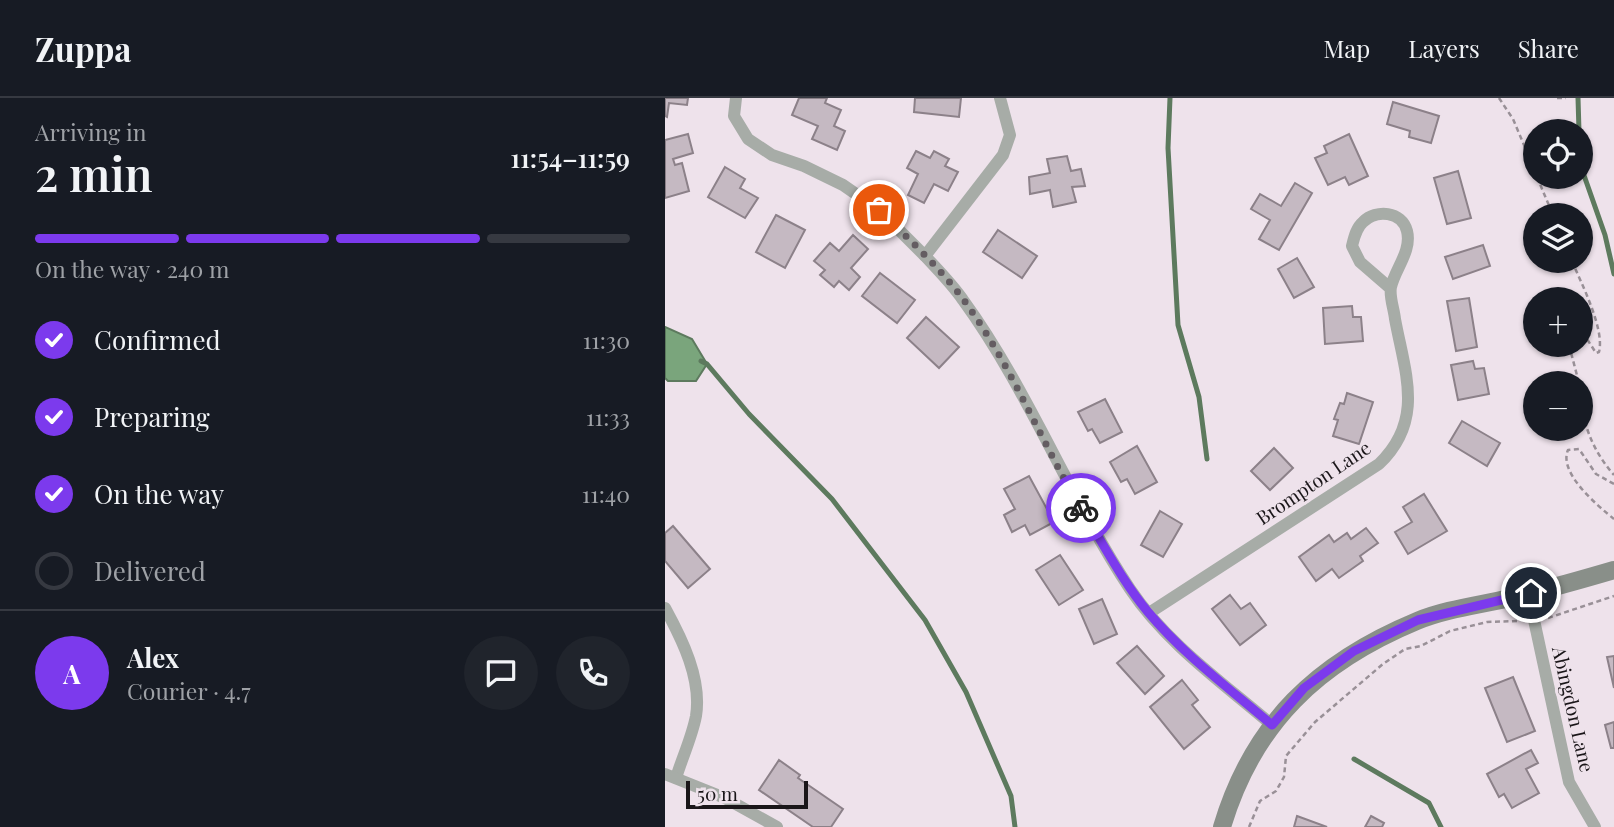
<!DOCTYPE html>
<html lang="en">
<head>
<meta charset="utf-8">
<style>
  body { margin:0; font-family:"Playfair Display",serif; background:#20242c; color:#f1f3f6; height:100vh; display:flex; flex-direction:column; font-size:26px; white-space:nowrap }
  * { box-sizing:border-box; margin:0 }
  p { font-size:23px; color:#9ea1a6 }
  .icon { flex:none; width:38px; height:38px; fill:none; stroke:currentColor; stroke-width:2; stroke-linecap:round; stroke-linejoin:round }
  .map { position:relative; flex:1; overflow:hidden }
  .details { display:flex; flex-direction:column; background:#171b24; width:665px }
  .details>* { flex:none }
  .tools { position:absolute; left:858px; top:21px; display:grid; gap:14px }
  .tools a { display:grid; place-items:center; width:70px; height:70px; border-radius:50%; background:#171b24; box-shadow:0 2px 5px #0004; font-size:35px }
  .scale { position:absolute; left:21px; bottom:18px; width:122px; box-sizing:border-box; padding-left:7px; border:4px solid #1a1619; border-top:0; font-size:19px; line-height:24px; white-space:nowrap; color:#1a1619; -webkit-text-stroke:5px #eee2eb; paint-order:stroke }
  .pin { position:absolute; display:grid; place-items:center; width:60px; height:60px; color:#fff; margin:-30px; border:4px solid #fff; border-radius:50%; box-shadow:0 2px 7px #0007 }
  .courier { position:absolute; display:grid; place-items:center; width:70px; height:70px; margin:-35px; border:5px solid #7c3aed; border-radius:50%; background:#fff; color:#222; box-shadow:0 2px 9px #0007 }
  .headline em { font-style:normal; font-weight:600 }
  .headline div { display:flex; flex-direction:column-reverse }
  .headline { display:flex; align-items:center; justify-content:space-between; height:119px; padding:0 35px }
  h1 { font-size:46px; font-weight:600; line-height:52px }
  .bar { display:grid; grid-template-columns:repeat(4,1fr); gap:10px 7px; align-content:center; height:84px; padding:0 35px }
  .bar i { height:9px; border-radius:5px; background:#363941 }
  .bar .on { background:#7c3aed }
  .bar p { grid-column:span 4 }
  .line { display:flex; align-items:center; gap:18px; padding:0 35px; border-top:2px solid #363941 }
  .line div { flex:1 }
  .round { display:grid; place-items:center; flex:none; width:74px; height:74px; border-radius:37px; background:#20242c }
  ol { padding:0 35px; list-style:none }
  li { display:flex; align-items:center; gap:21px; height:77px }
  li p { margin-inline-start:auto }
  li .icon { padding:7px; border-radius:50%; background:#7c3aed; color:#fff; stroke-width:4 }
  li:last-child { color:#9ea1a6 }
  li i { width:38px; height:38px; border:4px solid #363941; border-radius:50% }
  header { display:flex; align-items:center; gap:42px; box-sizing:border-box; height:98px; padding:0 35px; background:#171b24; border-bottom:2px solid #363941 }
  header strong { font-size:33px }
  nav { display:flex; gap:38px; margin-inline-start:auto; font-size:24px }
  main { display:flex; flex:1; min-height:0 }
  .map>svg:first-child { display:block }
  .water { fill:#7aa57c; stroke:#5d7a5e; stroke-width:2 }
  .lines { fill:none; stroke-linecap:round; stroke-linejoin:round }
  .stream { stroke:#5d7a5e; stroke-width:5 }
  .building { fill:#c5b9c2; stroke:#8c8189; stroke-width:2 }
  .path { stroke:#999097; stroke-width:2.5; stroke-dasharray:5 3.5; stroke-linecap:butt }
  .street { stroke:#a7aca7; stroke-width:12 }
  .secondary { stroke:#898f89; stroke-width:18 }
  .done { stroke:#645d62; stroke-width:7; stroke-dasharray:0 12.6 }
  .route { stroke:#7c3aed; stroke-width:9 }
  .labels { text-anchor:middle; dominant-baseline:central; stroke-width:6; stroke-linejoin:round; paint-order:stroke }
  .street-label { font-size:19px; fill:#1a1619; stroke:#eee2eb }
</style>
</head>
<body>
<header>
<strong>Zuppa</strong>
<nav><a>Map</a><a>Layers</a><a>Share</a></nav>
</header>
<main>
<section class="details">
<div class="headline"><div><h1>2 min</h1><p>Arriving in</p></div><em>11:54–11:59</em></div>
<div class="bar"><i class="on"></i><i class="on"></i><i class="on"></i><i></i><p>On the way · 240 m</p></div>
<ol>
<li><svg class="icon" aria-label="check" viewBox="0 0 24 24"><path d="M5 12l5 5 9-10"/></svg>Confirmed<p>11:30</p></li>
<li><svg class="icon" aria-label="check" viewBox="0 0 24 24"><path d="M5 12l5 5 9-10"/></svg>Preparing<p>11:33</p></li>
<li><svg class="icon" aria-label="check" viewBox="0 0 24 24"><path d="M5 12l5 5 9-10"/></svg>On the way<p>11:40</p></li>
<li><i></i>Delivered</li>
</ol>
<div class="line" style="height:126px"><b class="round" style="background:#7c3aed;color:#fff">A</b><div><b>Alex</b><p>Courier · 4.7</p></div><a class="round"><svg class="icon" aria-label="chat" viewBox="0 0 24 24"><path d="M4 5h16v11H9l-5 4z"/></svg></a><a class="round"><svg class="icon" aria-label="phone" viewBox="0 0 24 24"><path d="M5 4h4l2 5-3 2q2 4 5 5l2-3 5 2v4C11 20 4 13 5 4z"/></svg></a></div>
</section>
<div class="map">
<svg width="949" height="729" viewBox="0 0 949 729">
  <rect width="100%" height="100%" fill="#eee2eb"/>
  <!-- water -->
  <polygon class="water" points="0,229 27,241 42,266 31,283 3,283 0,280"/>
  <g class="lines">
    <!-- stream -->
    <g class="stream">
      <polyline points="505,0 503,50 513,227 534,299 542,361"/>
      <polyline points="913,0 914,33"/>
      <polyline points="915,66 940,137 949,176"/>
      <polyline points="36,263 42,266 84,316 167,401 260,522 301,594 346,698 350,729"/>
      <polyline points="689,661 764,705 776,729"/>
    </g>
  </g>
  <!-- building -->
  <g class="building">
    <polygon points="0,0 23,0 22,7 4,5 2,19 0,18"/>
    <polygon points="134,0 162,0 160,5 176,12 169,28 180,33 172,52 147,41 153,28 127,17"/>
    <polygon points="250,0 296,0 294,19 249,14"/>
    <polygon points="728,4 774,18 766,45 744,39 745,33 722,26"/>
    <polygon points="23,36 28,55 8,61 10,67 17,65 24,93 0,100 0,42"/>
    <polygon points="684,36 703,78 684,87 680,79 663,87 650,60 662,55 659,48"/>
    <polygon points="251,53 265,60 269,53 284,61 280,68 293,74 283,93 269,86 259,105 243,97 253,76 242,70"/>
    <polygon points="402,58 406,73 416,71 420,88 407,89 411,104 388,109 385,92 365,96 364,79 385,75 382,61"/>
    <polygon points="60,69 80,81 75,90 93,100 80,120 43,99"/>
    <polygon points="793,73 806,120 782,126 769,80"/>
    <polygon points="630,85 647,95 614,152 594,141 605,122 586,111 595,96 616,108"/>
    <polygon points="111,117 140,132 120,170 91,154"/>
    <polygon points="333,132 372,158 357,180 318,154"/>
    <polygon points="188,137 203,151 186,170 195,179 184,192 174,183 169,189 155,177 160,172 149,163 165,145 174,153"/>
    <polygon points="818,147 825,168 788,181 780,159"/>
    <polygon points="632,160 649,189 629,200 613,171"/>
    <polygon points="215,175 250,202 232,225 197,198"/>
    <polygon points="804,200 812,249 791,253 782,203"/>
    <polygon points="687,208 688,219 696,219 698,243 660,246 658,210"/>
    <polygon points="261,219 294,249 274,270 242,240"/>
    <polygon points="808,263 810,271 819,270 824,296 793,302 786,267"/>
    <polygon points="682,295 708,304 694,346 668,338 673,322 669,321 675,305 679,306"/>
    <polygon points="440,301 457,334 435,345 427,331 423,333 413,314"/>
    <polygon points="797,323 835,345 822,368 784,345"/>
    <polygon points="472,348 492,384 470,396 462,381 456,384 445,364"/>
    <polygon points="609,350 628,370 605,392 586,373"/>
    <polygon points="364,378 389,424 365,437 360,427 347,434 339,417 350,411 339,391"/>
    <polygon points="759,396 782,433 743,456 730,434 747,424 738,409"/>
    <polygon points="495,413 517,426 498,459 476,447"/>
    <polygon points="8,428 45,471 23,490 0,463 0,435"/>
    <polygon points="701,430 713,445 695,458 698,463 674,480 667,471 651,483 634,459 664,437 669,444 682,435 686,441"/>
    <polygon points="395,457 418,492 394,507 371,472"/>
    <polygon points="565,497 576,511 585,505 601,527 575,547 547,511"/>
    <polygon points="437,501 452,536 429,546 414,511"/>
    <polygon points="472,548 499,578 480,596 452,565"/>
    <polygon points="949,558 949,590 942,559"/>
    <polygon points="848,579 870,633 842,644 820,590"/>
    <polygon points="517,582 533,602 527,607 545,629 519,651 485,609"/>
    <polygon points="949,624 949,650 946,650 940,627"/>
    <polygon points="866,652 873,665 861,671 874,695 847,710 839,696 834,699 822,676"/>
    <polygon points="114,662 135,677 133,680 178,711 166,729 148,729 94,692"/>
    <polygon points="632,718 662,729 629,729"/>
    <polygon points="706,718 719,725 717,729 700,729"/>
  </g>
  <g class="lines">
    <!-- path -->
    <g class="path">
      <polyline points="834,0 848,21 870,73"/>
      <polyline points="892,0 901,0"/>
      <polyline points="872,79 888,117"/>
      <path d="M907,163C916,185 940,231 934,254L931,255L915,230"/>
      <polyline points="904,247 914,285"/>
      <path d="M915,298C919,329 928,353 949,377"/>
      <path d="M949,386L931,376L914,351L903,352C893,375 933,408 949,421"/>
      <polyline points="883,520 949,498"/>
      <polyline points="584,729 595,703 611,693 619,679 621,658 650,624 718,566 740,551 756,548 785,533 822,524 855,523"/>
    </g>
    <!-- street -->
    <g class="street">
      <polyline points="71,0 69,18 83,41 107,57 139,68 178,87 214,112 260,158 338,57 345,37 335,0"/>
      <path d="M260,158C273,172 287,186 298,202C363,291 404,399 465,491C501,545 558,585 607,627"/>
      <polyline points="866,495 869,522 904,684 930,729"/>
      <path d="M0,510C17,541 37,581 31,618C27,639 17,660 11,680"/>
      <path d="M484,515L714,366C760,322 740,275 730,221C729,211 724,198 726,189C730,171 747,153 742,133C737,113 711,111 698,124C691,130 689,140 687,148L695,164L725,190"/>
      <polyline points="0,676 60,700 112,729"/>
    </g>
    <!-- secondary -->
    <path class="secondary" d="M557,729C588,625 653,564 752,523C781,511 815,507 845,500C880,492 915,482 949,472"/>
  </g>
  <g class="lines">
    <!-- done -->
    <path class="done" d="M214,112C243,140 274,169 298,201C346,266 375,342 416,410"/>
    <!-- route -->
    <path class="route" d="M416,410C438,445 457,483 483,514C519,557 565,591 607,627L639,590L689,553L753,522L866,495"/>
  </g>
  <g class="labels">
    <!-- street labels -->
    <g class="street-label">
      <text transform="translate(648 384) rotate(-34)">Brompton Lane</text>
      <text transform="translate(909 611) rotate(77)">Abingdon Lane</text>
    </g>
  </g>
</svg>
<div class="tools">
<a><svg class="icon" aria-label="locate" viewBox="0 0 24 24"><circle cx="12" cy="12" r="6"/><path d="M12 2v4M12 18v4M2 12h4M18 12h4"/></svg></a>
<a><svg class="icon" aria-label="layers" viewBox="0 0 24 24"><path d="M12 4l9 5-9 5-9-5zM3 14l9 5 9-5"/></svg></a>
<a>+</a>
<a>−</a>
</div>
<div class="scale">50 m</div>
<div class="pin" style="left:214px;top:112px;background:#ea580c"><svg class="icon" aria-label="bag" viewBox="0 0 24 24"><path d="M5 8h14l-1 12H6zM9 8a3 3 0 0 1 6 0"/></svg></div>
<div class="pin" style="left:866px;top:495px;background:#1f2937"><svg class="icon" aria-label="home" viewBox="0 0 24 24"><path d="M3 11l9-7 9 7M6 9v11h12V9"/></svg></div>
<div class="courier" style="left:416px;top:410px"><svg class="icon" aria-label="bike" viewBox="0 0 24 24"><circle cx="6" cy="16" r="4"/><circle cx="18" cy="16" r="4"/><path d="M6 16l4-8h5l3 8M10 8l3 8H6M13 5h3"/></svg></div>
</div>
</main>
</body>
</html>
